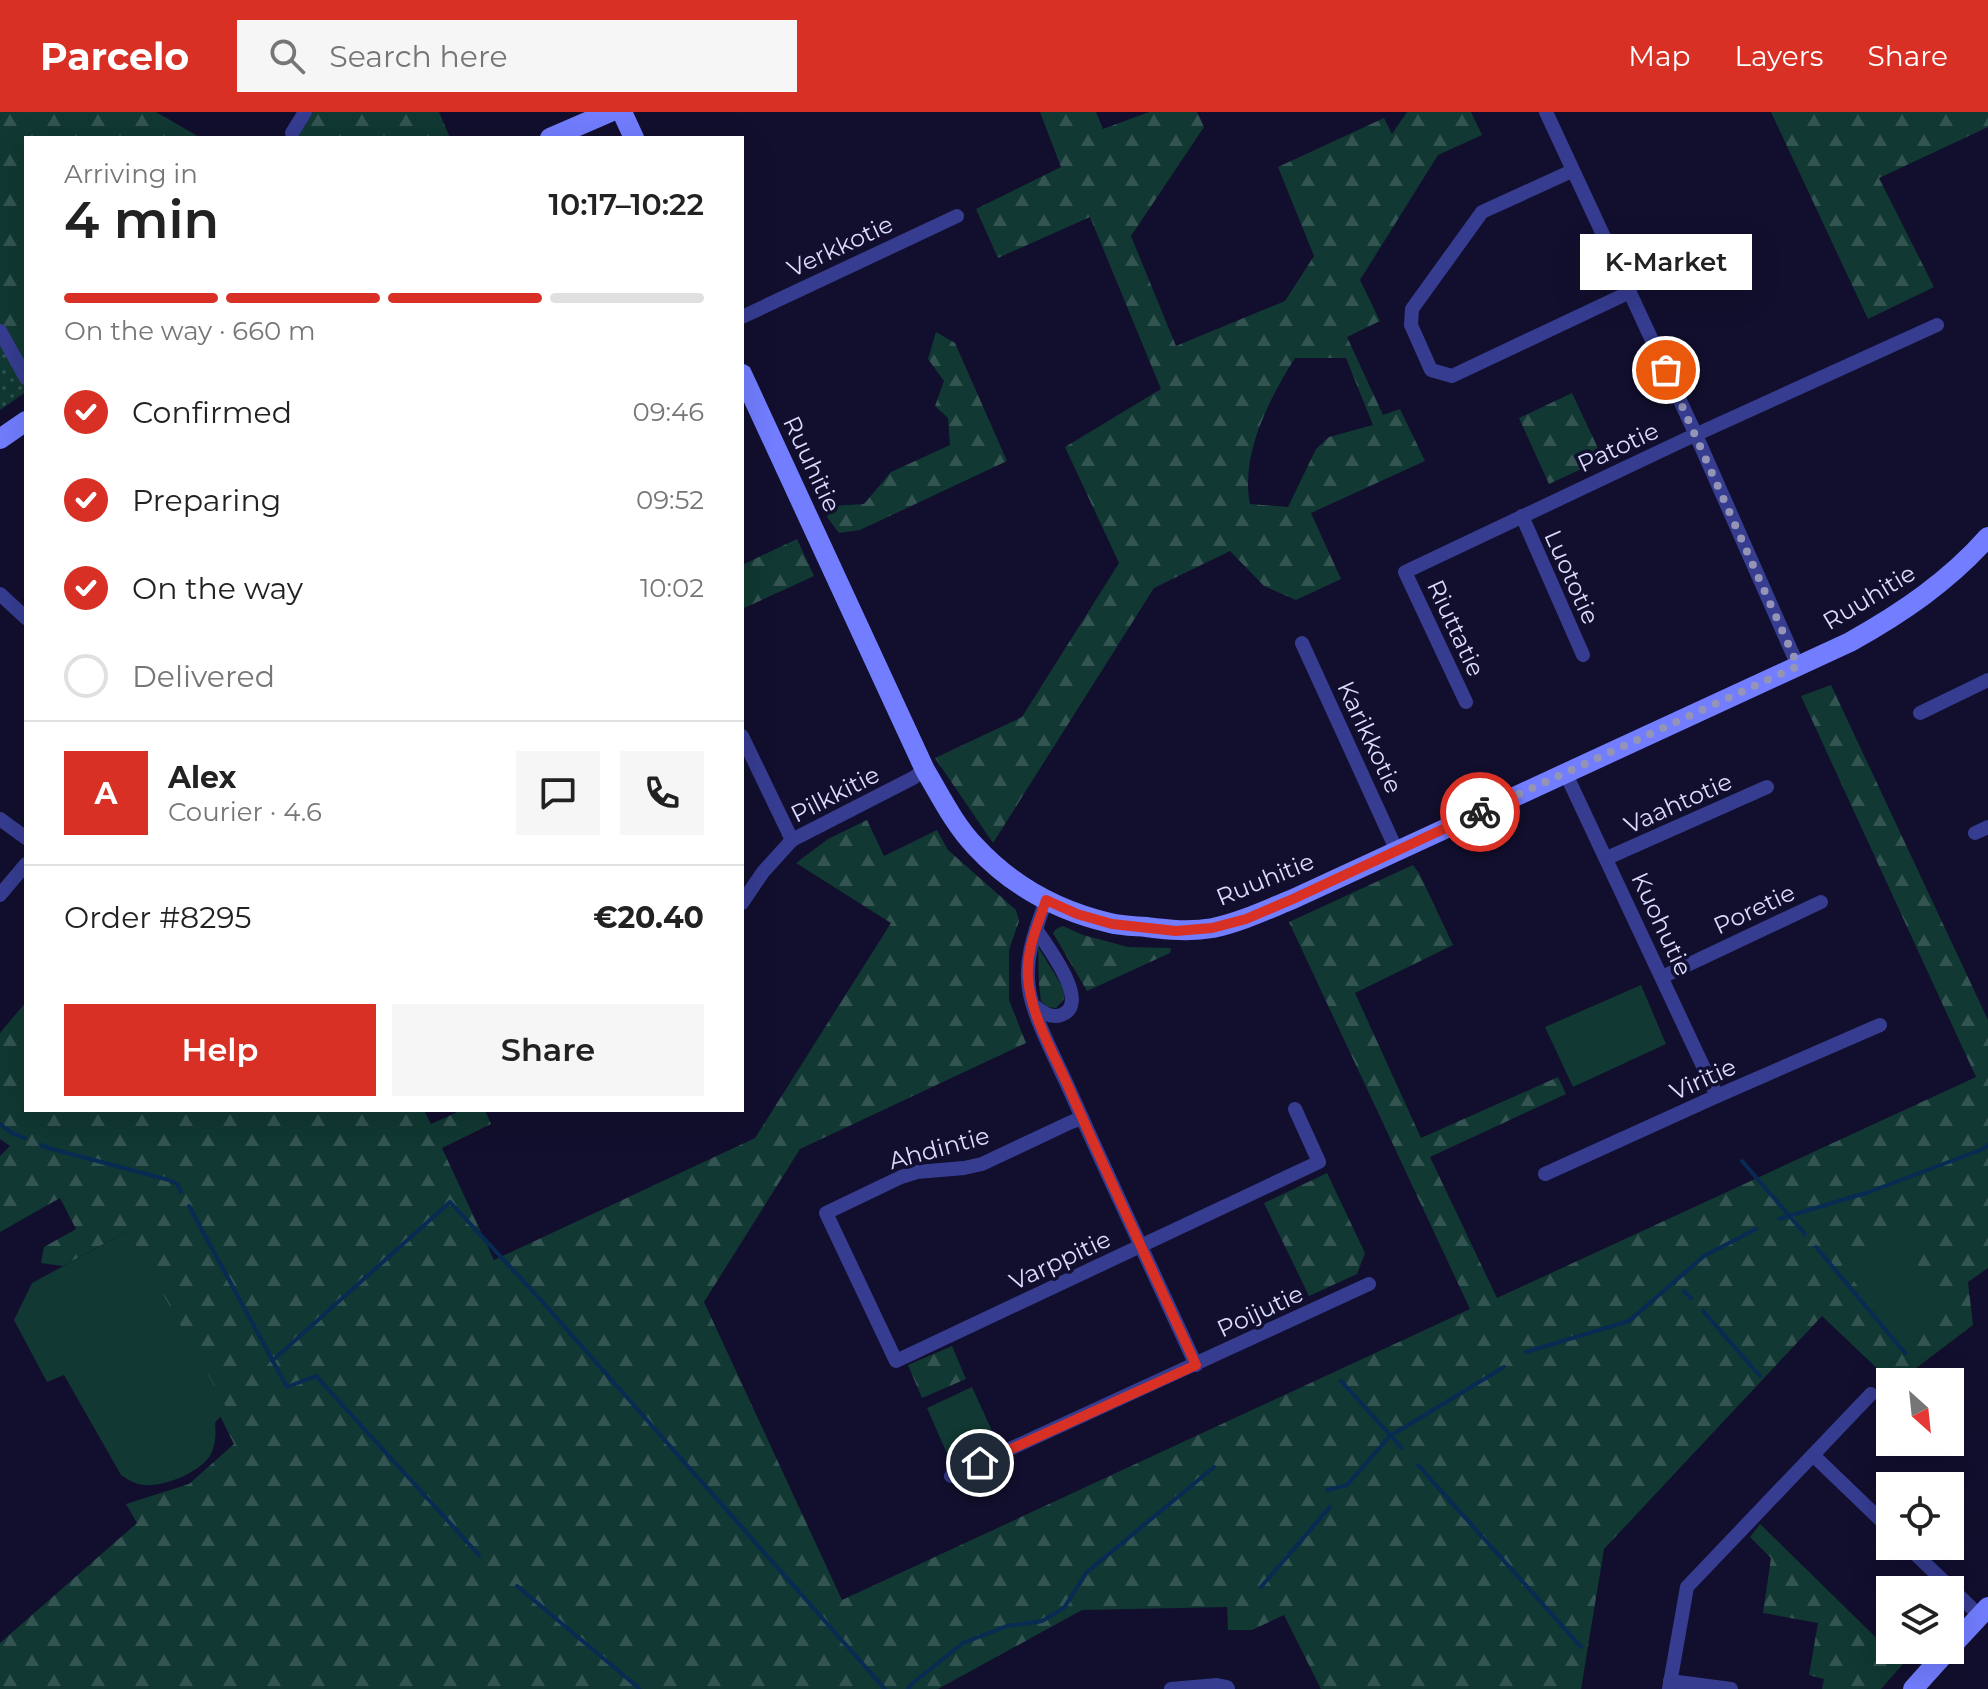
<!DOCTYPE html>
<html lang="en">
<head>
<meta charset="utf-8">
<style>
  body { margin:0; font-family:Montserrat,sans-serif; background:#f6f6f6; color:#222; height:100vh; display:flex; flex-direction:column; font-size:30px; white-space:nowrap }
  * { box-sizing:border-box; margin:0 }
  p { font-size:26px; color:#767676 }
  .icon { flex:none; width:44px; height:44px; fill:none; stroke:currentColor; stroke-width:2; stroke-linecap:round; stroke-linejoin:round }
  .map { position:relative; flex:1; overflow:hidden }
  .side { position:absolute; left:24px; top:24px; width:720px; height:976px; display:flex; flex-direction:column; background:#fff; border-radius:0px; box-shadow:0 8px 32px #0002 }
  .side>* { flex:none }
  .needle { width:52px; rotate:153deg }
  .controls { position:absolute; left:1876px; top:1256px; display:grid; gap:16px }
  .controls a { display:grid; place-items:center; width:88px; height:88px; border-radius:0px; background:#fff; box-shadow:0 8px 32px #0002; font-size:40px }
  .pin { position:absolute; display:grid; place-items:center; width:68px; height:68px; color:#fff; margin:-34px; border:4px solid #fff; border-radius:50%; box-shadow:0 2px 8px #0007 }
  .courier { position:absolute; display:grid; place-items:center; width:80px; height:80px; margin:-40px; border:6px solid #d93025; border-radius:50%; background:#fff; color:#222; box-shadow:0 2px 10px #0007 }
  .bubble { position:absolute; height:56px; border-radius:0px; background:#fff; box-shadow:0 8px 32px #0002; font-size:26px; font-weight:600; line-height:56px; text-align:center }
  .headline em { font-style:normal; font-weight:600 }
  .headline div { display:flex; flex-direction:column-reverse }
  .headline { display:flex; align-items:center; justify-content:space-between; height:136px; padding:0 40px }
  h1 { font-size:52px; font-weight:600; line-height:60px }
  .bar { display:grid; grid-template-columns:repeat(4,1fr); gap:12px 8px; align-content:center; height:96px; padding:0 40px }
  .bar i { height:10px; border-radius:6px; background:#e0e0e0 }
  .bar .on { background:#d93025 }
  .bar p { grid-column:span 4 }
  .line { display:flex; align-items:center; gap:20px; padding:0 40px; border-top:2px solid #e0e0e0 }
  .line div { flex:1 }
  .round { display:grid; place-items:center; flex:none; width:84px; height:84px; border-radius:0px; background:#f6f6f6 }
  ol { padding:0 40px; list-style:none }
  li { display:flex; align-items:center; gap:24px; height:88px }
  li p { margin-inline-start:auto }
  li .icon { padding:8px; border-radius:50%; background:#d93025; color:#fff; stroke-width:4 }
  li:last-child { color:#767676 }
  li i { width:44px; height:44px; border:4px solid #e0e0e0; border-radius:50% }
  .primary-button { display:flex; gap:16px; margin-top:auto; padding:16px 40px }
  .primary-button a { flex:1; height:92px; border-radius:0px; background:#d93025; color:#fff; font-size:32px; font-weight:600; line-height:92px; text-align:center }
  .primary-button a+a { background:#f6f6f6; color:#222 }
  header { display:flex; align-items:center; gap:48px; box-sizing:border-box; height:112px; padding:0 40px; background:#d93025; color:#fff }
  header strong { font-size:38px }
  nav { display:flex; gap:44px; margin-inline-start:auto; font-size:28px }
  .search { width:560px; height:72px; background:#f6f6f6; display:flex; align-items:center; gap:20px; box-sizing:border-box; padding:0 28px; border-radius:0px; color:#767676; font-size:30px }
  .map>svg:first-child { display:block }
  .grass { fill:url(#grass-dots) }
  .forest { fill:url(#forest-firs); fill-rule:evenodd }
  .green { fill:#113832 }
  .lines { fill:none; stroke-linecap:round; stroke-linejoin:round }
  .stream { stroke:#082b53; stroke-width:4 }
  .street { stroke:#363c90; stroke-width:14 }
  .secondary { stroke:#727dff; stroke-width:20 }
  .done { stroke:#9494b6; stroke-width:8; stroke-dasharray:0 14.4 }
  .route { stroke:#d93025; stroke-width:10 }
  .labels { text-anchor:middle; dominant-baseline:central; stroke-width:7; stroke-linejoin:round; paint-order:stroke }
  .street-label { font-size:24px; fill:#dbdbff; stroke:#110f2d }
</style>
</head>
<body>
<header>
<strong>Parcelo</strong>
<div class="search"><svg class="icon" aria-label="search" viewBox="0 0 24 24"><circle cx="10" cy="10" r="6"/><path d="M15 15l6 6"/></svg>Search here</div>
<nav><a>Map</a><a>Layers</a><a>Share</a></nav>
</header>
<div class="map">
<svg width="1988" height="1577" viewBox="0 0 1988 1577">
  <defs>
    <pattern id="grass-dots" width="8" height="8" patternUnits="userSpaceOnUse" patternTransform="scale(2)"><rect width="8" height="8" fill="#113832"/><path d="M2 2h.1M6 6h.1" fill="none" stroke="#335451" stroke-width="1.8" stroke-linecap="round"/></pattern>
    <pattern id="forest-firs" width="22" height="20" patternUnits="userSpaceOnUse" patternTransform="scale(2)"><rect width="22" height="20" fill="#113832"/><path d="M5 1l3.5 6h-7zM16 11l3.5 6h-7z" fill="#335451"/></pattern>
  </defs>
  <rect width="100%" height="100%" fill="#110f2d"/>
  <!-- grass -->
  <polygon class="grass" points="0,222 26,270 26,280 0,298"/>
  <!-- forest -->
  <g class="forest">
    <polygon points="0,0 156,0 201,26 26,26 26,261 0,215"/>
    <polygon points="310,0 439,0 450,26 293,26"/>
    <path d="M1040,0H1096L1103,17L1149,0H1197L1204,15L1131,124L1176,234L1285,189L1314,144L1278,55L1384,6L1392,22L1407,0H1471L1482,23L1438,43L1360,168L1380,209L1347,225L1383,303L1400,297L1425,349L1311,401L1341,467L1296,488L1264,474L1230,439L1154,476L993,731L935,646L1022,605L1119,451L1065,335L1161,277L1090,105L998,146L976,97L1061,55ZM1295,246H1346L1373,313L1329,325L1316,337L1288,395L1250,392C1240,343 1269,287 1295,246Z"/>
    <polygon points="1771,0 1988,0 1988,15 1879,66 1934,175 1868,207"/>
    <polygon points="936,220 955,231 1007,349 860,418 839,421 827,405 831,394 864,392 891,360 950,333 948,306 935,294 944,269 928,247"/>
    <polygon points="1572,281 1603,347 1549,372 1519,306"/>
    <polygon points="797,427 814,464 742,497 742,453"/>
    <polygon points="1831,573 1988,908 1988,1156 1968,1170 1973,1213 1899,1269 1883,1262 1822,1204 1604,1437 1581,1577 1321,1577 1284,1503 1252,1518 1228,1518 1227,1495 1082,1498 938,1577 0,1577 0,1531 137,1411 126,1392 189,1372 234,1332 128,1119 63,1154 41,1151 44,1135 76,1117 60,1086 0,1120 0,1044 10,1034 0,1027 0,921 26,890 26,998 424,998 431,1012 462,998 485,998 491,1012 442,1036 494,1148 755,1026 891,811 796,751 828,727 867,708 884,744 937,718 948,738 1016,798 1019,809 1009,838 1009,888 1026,931 800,1037 704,1190 842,1488 1470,1197 1289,810 1413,753 1419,761 1453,833 1355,881 1421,1026 1558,965 1566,982 1430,1045 1497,1186 1976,965 1801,584"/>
    <polygon points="1063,814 1083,823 1128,835 1171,836 1170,841 1087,879 1053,821 1056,817"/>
    <polygon points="1038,835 1064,877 1064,887 1056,896 1047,895 1041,889 1039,872"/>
    <polygon points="1327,1061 1365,1141 1357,1162 1309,1184 1264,1091"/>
    <polygon points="952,1234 966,1267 922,1286 908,1253"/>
    <polygon points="1760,1412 1903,1552 1881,1577 1822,1577 1824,1567 1809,1563 1818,1511 1763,1501 1771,1446 1750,1425"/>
  </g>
  <!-- green -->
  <g class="green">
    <polygon points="1641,873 1666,932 1573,975 1545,915"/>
    <polygon points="1903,1118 1934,1191 1910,1237 1841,1154"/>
    <path d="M128,1119L227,1297L215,1311C216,1321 216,1332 211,1342C201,1360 165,1375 144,1373C135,1372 128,1368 121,1363L64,1263L47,1270L14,1208L32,1171Z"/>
    <polygon points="972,1275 998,1332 952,1353 927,1296"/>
  </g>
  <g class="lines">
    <!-- stream -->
    <g class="stream">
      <polyline points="0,1012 12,1021 25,1026"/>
      <polyline points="41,1033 52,1037 169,1068 177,1072 181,1080"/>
      <polyline points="1742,1049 1805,1122"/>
      <polyline points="189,1094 287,1275 316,1264 479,1443"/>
      <polyline points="1779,1107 1869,1080 1983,1037 1988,1033"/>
      <polyline points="1816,1135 1905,1241"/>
      <polyline points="1684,1179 1691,1186"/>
      <polyline points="1703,1199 1760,1264"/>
      <polyline points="1526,1240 1629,1209 1704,1144 1756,1117"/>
      <polyline points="272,1249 450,1090 539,1186 885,1577"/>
      <polyline points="1341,1269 1402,1336"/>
      <polyline points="1418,1353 1581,1535"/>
      <polyline points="1327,1378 1347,1373 1390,1324 1504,1255"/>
      <polyline points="517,1474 640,1577"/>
      <polyline points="1261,1475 1330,1395"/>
      <polyline points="908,1577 914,1570 963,1531 1007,1514 1042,1509 1064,1496 1086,1461 1214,1355"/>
    </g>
    <!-- street -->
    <g class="street">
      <polyline points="1546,0 1696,323 1798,554"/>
      <polyline points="292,21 305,0"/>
      <polyline points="1572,59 1482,100 1412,197 1411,213 1431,258 1452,264 1630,180"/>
      <polyline points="742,205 957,104"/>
      <polyline points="0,219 26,266"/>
      <polyline points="1522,404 1583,543"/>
      <polyline points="0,482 26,506"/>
      <polyline points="1302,531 1397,739"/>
      <polyline points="1466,590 1405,460 1684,328 1937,213"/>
      <polyline points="1920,601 1988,568"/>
      <polyline points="742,624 792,728"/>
      <polyline points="1565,660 1717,984"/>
      <polyline points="0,707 26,726"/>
      <polyline points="1975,721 1988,715"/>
      <polyline points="1607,746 1767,675"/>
      <polyline points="0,783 26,752"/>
      <path d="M1046,788C1036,817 1024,845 1029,877C1033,906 1058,951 1070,979C1111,1071 1154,1162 1196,1253"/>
      <polyline points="742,791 763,760 792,728 913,666 925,658"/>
      <polyline points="1662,865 1821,790"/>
      <path d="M1033,893C1041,899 1050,907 1061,903C1093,892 1045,832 1036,817"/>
      <polyline points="1082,1006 1069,1011 982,1052 964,1056 917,1060 901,1065 826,1101 896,1249 1319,1050 1295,997"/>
      <polyline points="1545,1062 1717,984 1880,913"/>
      <polyline points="1813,1343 1890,1417"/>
      <polyline points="951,1364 1369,1172"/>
      <polyline points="1907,1434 1979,1503"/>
      <polyline points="1670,1569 1731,1577"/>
      <polyline points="1171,1577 1217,1573 1227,1575 1228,1577"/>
      <polyline points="1669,1577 1687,1475 1871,1282"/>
    </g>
    <!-- secondary -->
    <g class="secondary">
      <polyline points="622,0 634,26"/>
      <polyline points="550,26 610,0"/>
      <path d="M742,262L925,658C940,683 954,712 975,734C1011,773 1058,799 1110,811C1122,814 1134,814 1146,815C1169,818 1190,820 1213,816C1241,810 1266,798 1293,787L1850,530C1902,501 1949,469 1988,425"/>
      <polyline points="0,327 26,309"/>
      <polyline points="1950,1536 1988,1495"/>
      <polyline points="1913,1577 1948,1538"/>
    </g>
  </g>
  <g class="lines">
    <!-- done -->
    <polyline class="done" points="1480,700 1798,554 1666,258"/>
    <!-- route -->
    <path class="route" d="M980,1351L1196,1253C1153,1160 1109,1067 1068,974C1053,940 1030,902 1028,865C1026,837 1038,813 1046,788L1077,802L1112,812L1176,819L1212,816L1246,807L1293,787L1480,700"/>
  </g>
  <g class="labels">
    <!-- street labels -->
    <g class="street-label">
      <text transform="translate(840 134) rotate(-25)">Verkkotie</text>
      <text transform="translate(1618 335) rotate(-25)">Patotie</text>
      <text transform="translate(812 352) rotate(65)">Ruuhitie</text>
      <text transform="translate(1572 465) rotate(66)">Luototie</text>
      <text transform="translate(1869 485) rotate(-31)">Ruuhitie</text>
      <text transform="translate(1456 516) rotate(65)">Riuttatie</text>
      <text transform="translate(1370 625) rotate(65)">Karikkotie</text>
      <text transform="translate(835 682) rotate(-27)">Pilkkitie</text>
      <text transform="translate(1678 691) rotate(-24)">Vaahtotie</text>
      <text transform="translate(1265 767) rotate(-22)">Ruuhitie</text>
      <text transform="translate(1754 797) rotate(-25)">Poretie</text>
      <text transform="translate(1662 812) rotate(65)">Kuohutie</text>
      <text transform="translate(1703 967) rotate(-24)">Viritie</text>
      <text transform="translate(939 1036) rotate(-15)">Ahdintie</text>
      <text transform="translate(1060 1148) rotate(-25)">Varppitie</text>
      <text transform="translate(1260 1199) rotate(-25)">Poijutie</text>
    </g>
  </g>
</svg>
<div class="controls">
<a><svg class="needle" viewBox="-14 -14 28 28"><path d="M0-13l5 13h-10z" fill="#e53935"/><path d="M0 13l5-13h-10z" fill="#767676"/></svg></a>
<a><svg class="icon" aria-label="locate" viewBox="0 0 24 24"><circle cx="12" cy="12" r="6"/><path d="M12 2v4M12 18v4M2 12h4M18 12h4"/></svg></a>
<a><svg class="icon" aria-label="layers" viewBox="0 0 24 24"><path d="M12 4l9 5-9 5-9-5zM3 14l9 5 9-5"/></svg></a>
</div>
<div class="pin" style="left:1666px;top:258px;background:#ea580c"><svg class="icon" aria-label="bag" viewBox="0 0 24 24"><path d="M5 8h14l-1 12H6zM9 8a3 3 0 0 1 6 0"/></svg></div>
<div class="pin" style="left:980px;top:1351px;background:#1f2937"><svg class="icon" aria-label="home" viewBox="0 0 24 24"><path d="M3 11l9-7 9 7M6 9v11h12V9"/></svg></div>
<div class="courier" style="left:1480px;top:700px"><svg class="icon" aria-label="bike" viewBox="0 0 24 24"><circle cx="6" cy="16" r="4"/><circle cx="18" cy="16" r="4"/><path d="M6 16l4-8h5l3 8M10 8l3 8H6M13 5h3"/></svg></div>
<div class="bubble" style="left:1580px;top:122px;width:172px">K-Market</div>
<section class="side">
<div class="headline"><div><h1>4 min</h1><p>Arriving in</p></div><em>10:17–10:22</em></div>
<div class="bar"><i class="on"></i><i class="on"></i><i class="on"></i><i></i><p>On the way · 660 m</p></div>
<ol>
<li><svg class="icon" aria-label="check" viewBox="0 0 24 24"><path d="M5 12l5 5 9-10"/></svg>Confirmed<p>09:46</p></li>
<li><svg class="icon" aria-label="check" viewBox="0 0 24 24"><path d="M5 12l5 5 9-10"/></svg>Preparing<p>09:52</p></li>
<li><svg class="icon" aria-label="check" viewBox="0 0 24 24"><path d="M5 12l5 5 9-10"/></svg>On the way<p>10:02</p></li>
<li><i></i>Delivered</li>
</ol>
<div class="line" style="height:144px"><b class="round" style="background:#d93025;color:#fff">A</b><div><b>Alex</b><p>Courier · 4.6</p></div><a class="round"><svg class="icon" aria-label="chat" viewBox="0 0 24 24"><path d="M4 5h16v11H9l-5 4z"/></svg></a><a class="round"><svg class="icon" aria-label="phone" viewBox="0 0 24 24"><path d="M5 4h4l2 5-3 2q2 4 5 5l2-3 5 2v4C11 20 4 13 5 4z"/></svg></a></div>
<div class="line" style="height:104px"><div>Order #8295</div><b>€20.40</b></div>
<div class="primary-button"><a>Help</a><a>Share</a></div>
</section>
</div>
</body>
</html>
